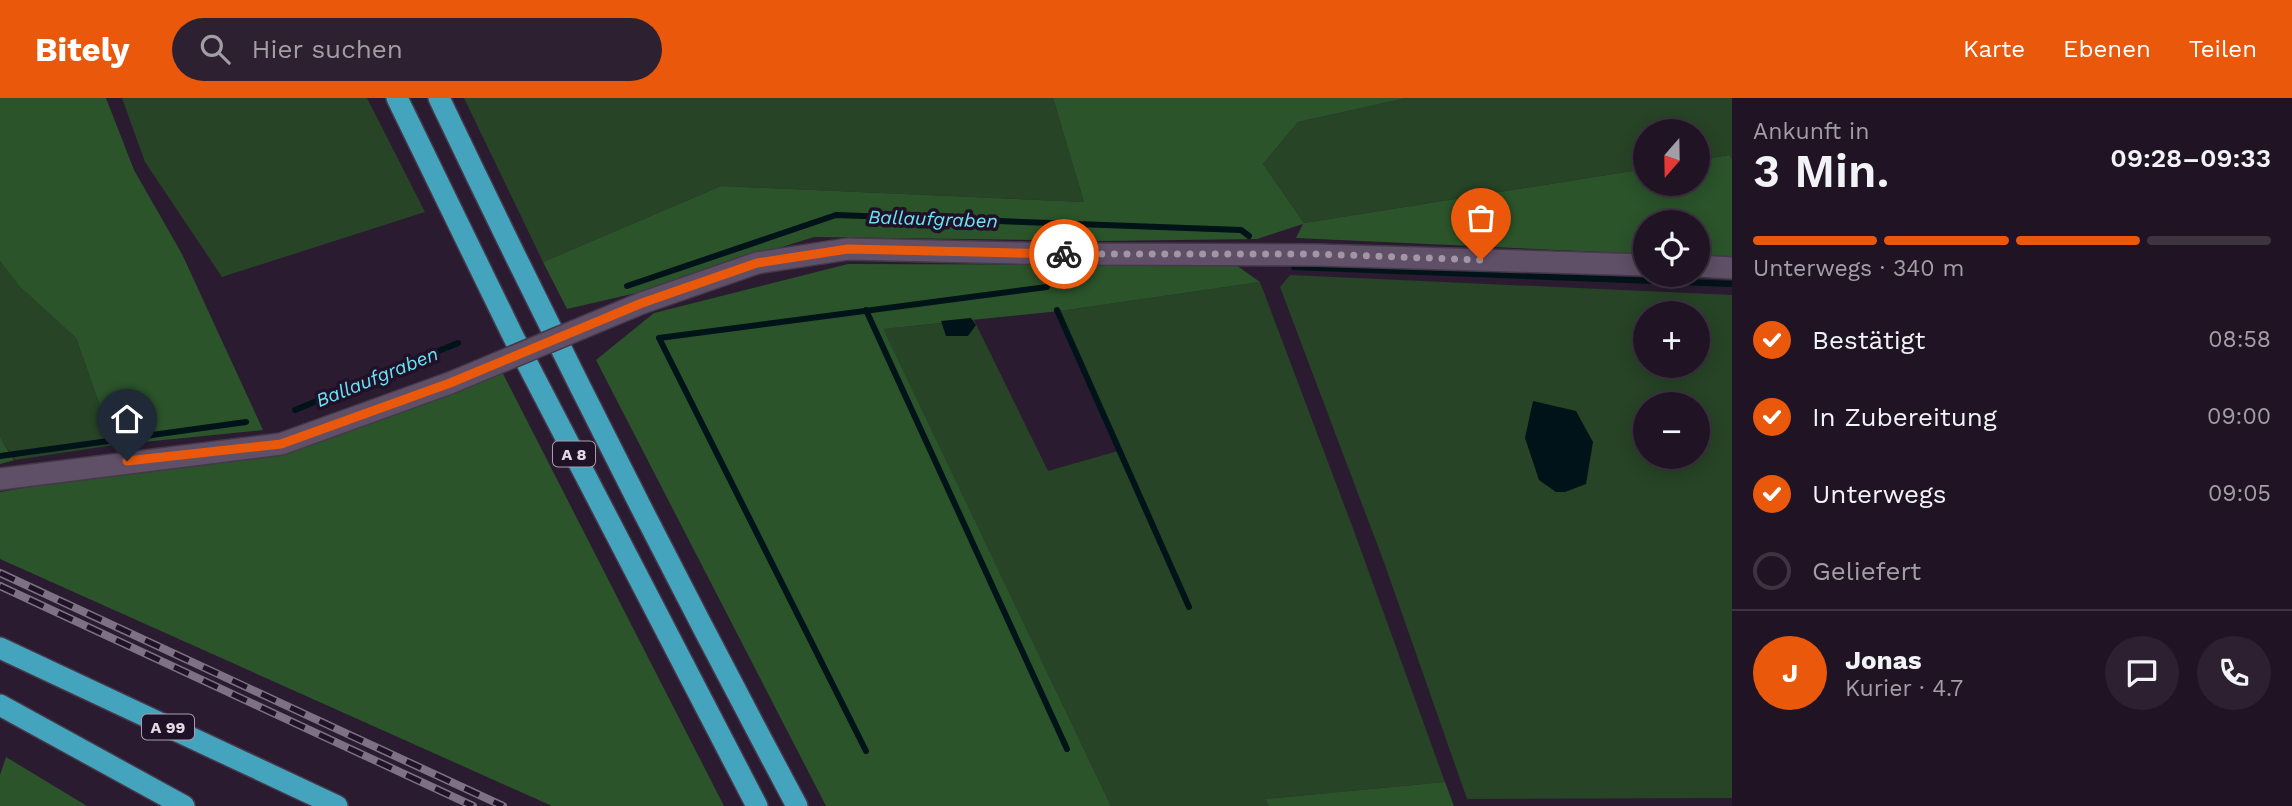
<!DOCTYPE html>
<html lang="de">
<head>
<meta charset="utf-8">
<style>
  body { margin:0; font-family:"Work Sans",sans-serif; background:#2d2131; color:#f1f3f6; height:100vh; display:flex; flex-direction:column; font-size:26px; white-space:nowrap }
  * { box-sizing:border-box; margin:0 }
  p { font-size:23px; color:#a29ea6 }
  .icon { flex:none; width:38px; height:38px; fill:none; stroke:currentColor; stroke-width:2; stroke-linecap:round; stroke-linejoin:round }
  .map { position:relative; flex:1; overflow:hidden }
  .sheet { display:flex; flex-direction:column; background:#201424; width:560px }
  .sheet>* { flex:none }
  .needle { width:46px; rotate:200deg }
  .tools { position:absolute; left:1633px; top:21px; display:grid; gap:14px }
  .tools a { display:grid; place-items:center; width:77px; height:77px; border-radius:50%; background:#201424; box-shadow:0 4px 18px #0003,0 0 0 2px #3d3341; font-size:35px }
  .pin { position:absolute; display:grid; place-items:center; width:60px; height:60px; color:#fff; margin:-72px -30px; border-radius:50% 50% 50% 0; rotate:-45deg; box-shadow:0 0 7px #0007 }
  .pin .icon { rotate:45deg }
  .courier { position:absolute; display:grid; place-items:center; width:70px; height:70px; margin:-35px; border:5px solid #ea580c; border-radius:50%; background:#fff; color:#222; box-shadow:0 2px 9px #0007 }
  .head em { font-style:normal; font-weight:600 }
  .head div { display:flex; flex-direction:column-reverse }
  .head { display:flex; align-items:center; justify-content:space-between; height:119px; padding:0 21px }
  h1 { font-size:46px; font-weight:600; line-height:52px }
  .bar { display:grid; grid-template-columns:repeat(4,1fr); gap:10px 7px; align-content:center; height:84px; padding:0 21px }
  .bar i { height:9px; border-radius:5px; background:#3d3341 }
  .bar .current { background:#ea580c }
  .bar p { grid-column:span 4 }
  .line { display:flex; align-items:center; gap:18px; padding:0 21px; border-top:2px solid #3d3341 }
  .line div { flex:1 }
  .round { display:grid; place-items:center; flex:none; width:74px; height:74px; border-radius:37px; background:#2d2131 }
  ol { padding:0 21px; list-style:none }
  li { display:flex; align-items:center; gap:21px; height:77px }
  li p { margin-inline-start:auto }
  li .icon { padding:7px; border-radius:50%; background:#ea580c; color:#fff; stroke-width:4 }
  li:last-child { color:#a29ea6 }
  li i { width:38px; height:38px; border:4px solid #3d3341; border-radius:50% }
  header { display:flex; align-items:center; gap:42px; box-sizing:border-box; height:98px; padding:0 35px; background:#ea580c; color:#fff }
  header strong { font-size:33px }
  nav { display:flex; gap:38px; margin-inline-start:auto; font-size:24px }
  .search { width:490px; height:63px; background:#2d2131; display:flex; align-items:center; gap:18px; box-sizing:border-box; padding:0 24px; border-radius:38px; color:#a29ea6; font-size:26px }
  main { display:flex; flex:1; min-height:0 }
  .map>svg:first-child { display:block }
  .green { fill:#274426; fill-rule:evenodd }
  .forest { fill:#2b542a }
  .water { fill:#001318 }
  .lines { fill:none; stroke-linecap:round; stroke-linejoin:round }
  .stream { stroke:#001318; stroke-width:6 }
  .tertiary-casing { stroke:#443849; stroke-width:24 }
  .motorway-casing { stroke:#443849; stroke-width:24 }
  .tertiary { stroke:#5f4f67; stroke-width:21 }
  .motorway { stroke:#44a3bd; stroke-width:21 }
  .rail-casing { stroke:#7e7183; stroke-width:8 }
  .rail { stroke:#201226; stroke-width:5; stroke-dasharray:16; stroke-linecap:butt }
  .tertiary-bridge-casing { stroke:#443849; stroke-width:24; stroke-linecap:butt }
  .tertiary-bridge { stroke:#5f4f67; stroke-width:21 }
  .done { stroke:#a296a6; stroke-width:7; stroke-dasharray:0 12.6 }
  .route { stroke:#ea580c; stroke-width:9 }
  .labels { text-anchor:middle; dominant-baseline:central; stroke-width:7; stroke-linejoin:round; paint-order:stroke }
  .shield { fill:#201226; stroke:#a89dac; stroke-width:2 }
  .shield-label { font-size:16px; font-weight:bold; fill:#e2d8e6 }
  .water-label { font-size:19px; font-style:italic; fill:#6be4fa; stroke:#201226 }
</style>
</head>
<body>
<header>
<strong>Bitely</strong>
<div class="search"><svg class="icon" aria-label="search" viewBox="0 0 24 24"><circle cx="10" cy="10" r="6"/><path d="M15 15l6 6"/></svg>Hier suchen</div>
<nav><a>Karte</a><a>Ebenen</a><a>Teilen</a></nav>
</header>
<main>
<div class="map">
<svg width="1732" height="708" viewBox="0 0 1732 708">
  <rect width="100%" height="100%" fill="#2a1b30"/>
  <!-- green -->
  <g class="green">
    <polygon points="122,0 367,0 425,114 222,179 145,64"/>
    <polygon points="464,0 1053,0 1084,104 721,88 543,164"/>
    <polygon points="1406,0 1732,0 1732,61 1730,57 1698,62 1698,33 1645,33 1645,71 1304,125 1263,66 1298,24"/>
    <polygon points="0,163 19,188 76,240 114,347 15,362 0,339"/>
    <path d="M1290,177L1732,197V700L1467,701L1385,467L1280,189ZM1645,215H1698V268H1645ZM1645,306H1698V359H1645Z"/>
    <polygon points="1260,184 1354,433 1445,684 1266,701 1269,708 1111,708 882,231 974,222 1048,373 1118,353 1060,213"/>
  </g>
  <!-- forest -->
  <g class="forest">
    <polygon points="0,0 106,0 134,72 182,156 263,332 114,347 76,240 19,188 0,163"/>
    <polygon points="1053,0 1406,0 1298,24 1263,66 1304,125 1645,71 1645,86 1698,86 1698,62 1730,57 1732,61 1732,160 1698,158 1698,124 1645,124 1645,156 1296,140 1303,126 1257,141 1101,143 814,139 636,195 567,211 543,164 721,88 1084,104"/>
    <polygon points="848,166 1236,167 1260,184 1060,213 883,231 1111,708 826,708 596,262 654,215"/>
    <polygon points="498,266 724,708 552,708 0,461 0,394 281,346"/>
    <polygon points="0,339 14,362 15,362 0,366"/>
    <polygon points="6,659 87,708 0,708 0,677"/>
    <polygon points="1445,684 1454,708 1269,708 1265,701"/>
  </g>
  <!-- water -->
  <g class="water">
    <polygon points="971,220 976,227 968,238 946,238 941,223"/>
    <polygon points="1533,303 1576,313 1593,344 1586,386 1565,394 1556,394 1539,382 1525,340"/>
  </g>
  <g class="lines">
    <!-- stream -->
    <g class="stream">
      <polyline points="1294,169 1732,186"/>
      <polyline points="627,188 836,117 1241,132 1249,138"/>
      <polyline points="866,212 1067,651"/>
      <polyline points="1057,212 1189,509"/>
      <polyline points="295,312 458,245"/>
      <polyline points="0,358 246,324"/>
      <polyline points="866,653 659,240 1047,189"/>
    </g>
    <defs>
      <g id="tertiary">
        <polyline points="1698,168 1732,170"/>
        <polyline points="642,205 757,165 848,151 1063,156 1317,157 1645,167"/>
        <polyline points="0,381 281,346 450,285"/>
      </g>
      <g id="motorway">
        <polyline points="397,0 513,238 757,708"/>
        <path d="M439,0C553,239 672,474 797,708"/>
        <polyline points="0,550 337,708"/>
        <polyline points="0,607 184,708"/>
      </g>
    </defs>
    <!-- tertiary casing -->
    <use href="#tertiary" class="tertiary-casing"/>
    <!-- motorway casing -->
    <use href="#motorway" class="motorway-casing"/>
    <!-- tertiary -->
    <use href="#tertiary" class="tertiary"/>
    <!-- motorway -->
    <use href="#motorway" class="motorway"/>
    <defs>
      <g id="rail">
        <polyline points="0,475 503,708"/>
        <polyline points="0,488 473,708"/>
      </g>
    </defs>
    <!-- rail casing -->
    <use href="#rail" class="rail-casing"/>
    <!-- rail -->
    <use href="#rail" class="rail"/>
    <defs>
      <polyline id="tertiary-bridge" points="450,285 642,205"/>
    </defs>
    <!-- tertiary-bridge casing -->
    <use href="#tertiary-bridge" class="tertiary-bridge-casing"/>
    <!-- tertiary-bridge -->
    <use href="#tertiary-bridge" class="tertiary-bridge"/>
  </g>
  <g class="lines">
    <!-- done -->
    <polyline class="done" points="1064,156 1317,156 1481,162"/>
    <!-- route -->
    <polyline class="route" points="127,363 281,346 450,285 642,205 757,165 848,151 1064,156"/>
  </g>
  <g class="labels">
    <!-- shield labels -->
    <g class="shield">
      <rect x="553" y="343.5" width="42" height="25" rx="5"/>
      <rect x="142" y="616.5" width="52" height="25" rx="5"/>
    </g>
    <g class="shield-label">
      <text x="574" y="356">A 8</text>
      <text x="168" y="629">A 99</text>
    </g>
    <!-- water labels -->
    <g class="water-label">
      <text transform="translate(933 121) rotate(2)">Ballaufgraben</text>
      <text transform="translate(377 279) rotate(-22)">Ballaufgraben</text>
    </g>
  </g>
</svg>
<div class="tools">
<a><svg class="needle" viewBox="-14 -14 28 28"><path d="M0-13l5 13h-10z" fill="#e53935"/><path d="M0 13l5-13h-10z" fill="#a29ea6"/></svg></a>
<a><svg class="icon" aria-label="locate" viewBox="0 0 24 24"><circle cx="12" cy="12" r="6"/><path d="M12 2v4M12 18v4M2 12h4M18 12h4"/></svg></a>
<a>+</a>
<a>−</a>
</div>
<div class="pin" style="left:1481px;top:162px;background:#ea580c"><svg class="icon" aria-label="bag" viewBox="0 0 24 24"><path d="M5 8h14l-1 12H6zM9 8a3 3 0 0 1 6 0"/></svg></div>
<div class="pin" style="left:127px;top:363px;background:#1f2937"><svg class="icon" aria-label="home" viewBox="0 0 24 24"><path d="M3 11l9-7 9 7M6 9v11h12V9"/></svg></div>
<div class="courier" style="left:1064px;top:156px"><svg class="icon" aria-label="bike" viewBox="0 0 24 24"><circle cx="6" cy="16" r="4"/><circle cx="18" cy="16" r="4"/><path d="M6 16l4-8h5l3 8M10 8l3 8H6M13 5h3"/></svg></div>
</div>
<section class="sheet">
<div class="head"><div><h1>3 Min.</h1><p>Ankunft in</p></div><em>09:28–09:33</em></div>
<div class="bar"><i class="current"></i><i class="current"></i><i class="current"></i><i></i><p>Unterwegs · 340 m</p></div>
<ol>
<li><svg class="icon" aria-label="check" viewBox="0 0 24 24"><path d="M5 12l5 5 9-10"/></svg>Bestätigt<p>08:58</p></li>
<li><svg class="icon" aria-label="check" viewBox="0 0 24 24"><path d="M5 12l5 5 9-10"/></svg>In Zubereitung<p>09:00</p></li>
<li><svg class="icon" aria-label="check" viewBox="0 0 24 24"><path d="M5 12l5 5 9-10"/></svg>Unterwegs<p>09:05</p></li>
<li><i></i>Geliefert</li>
</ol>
<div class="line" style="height:126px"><b class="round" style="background:#ea580c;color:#fff">J</b><div><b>Jonas</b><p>Kurier · 4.7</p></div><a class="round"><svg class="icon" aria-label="chat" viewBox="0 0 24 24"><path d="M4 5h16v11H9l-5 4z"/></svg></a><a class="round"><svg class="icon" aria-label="phone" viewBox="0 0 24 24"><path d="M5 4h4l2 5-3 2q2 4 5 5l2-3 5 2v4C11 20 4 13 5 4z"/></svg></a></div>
</section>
</main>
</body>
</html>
